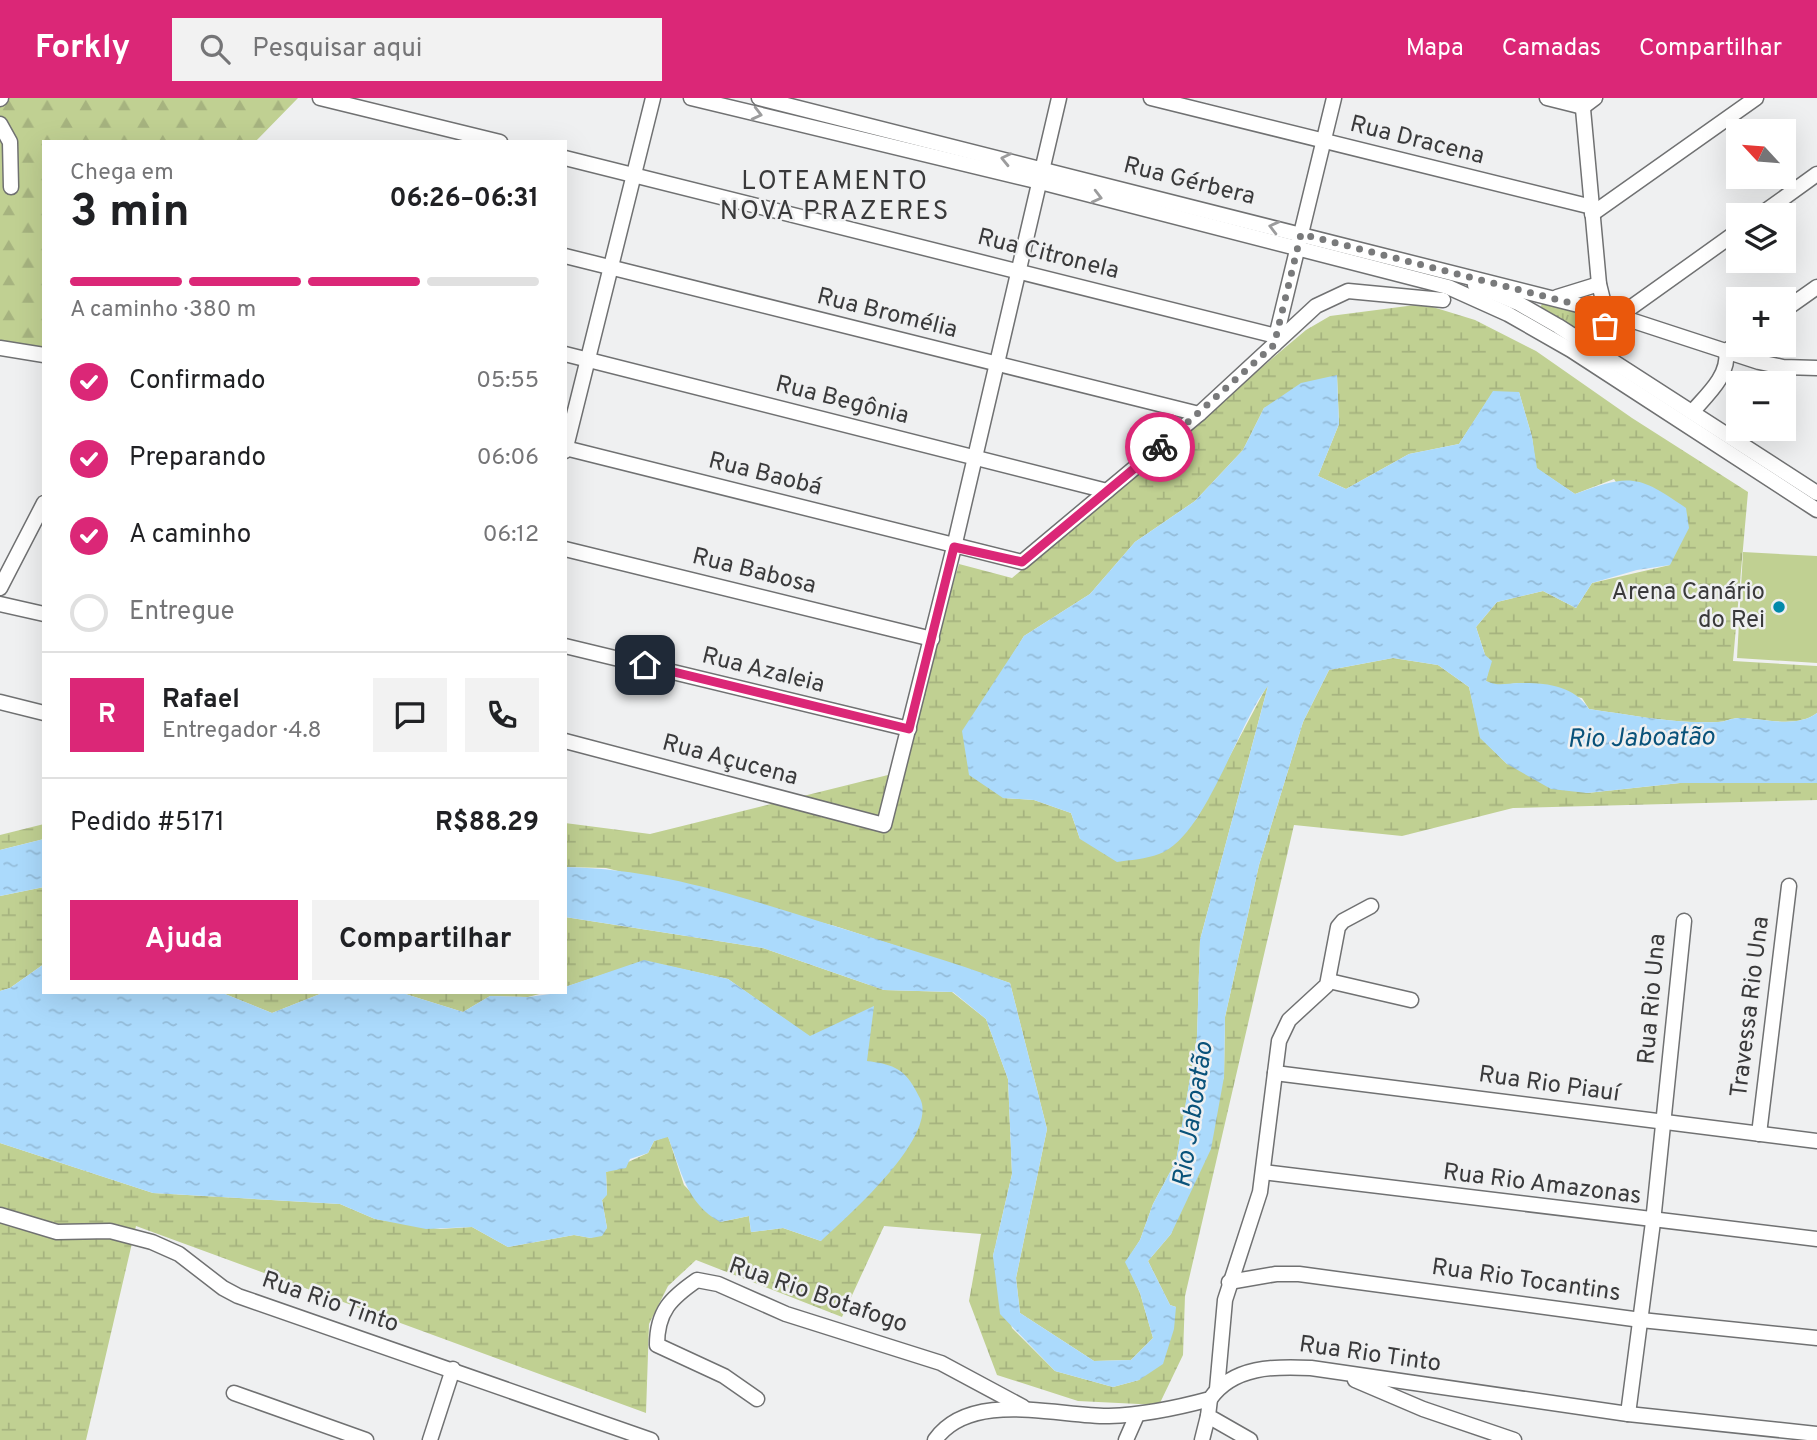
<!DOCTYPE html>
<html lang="pt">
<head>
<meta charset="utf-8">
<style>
  body { margin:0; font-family:Overpass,sans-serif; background:#f2f2f2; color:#202124; height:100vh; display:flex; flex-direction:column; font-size:26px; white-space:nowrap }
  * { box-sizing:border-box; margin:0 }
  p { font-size:23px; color:#757577 }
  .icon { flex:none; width:38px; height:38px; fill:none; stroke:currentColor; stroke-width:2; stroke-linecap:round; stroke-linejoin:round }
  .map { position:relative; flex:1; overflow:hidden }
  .details { position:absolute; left:42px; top:42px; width:525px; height:854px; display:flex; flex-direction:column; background:#fff; border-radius:0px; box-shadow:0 7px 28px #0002 }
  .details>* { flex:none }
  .needle { width:46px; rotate:296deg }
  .tools { position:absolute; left:1726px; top:21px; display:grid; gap:14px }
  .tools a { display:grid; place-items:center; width:70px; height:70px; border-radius:0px; background:#fff; box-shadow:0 7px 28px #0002; font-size:35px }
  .pin { position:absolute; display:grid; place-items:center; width:60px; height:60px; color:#fff; margin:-30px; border-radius:14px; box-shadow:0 4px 10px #0006 }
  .courier { position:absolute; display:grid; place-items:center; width:70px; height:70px; margin:-35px; border:5px solid #db2777; border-radius:50%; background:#fff; color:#222; box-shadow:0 2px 9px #0007 }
  .summary em { font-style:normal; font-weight:700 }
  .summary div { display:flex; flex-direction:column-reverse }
  .summary { display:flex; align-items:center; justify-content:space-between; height:119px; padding:0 28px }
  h1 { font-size:46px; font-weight:700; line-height:52px }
  .bar { display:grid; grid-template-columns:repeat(4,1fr); gap:10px 7px; align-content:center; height:84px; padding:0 28px }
  .bar i { height:9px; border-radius:5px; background:#e0e0e0 }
  .bar .on { background:#db2777 }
  .bar p { grid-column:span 4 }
  .line { display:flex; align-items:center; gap:18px; padding:0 28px; border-top:2px solid #e0e0e0 }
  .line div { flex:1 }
  .round { display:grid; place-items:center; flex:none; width:74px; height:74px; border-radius:0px; background:#f2f2f2 }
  ol { padding:0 28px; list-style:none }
  li { display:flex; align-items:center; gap:21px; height:77px }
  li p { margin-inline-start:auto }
  li .icon { padding:7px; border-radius:50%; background:#db2777; color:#fff; stroke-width:4 }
  li:last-child { color:#757577 }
  li i { width:38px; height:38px; border:4px solid #e0e0e0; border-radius:50% }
  .action { display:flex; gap:14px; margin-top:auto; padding:14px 28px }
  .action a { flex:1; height:80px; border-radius:0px; background:#db2777; color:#fff; font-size:28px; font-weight:700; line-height:80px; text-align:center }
  .action a+a { background:#f2f2f2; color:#202124 }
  header { display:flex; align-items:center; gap:42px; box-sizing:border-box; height:98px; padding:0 35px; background:#db2777; color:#fff }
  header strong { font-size:33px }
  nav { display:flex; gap:38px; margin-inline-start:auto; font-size:24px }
  .search { width:490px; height:63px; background:#f2f2f2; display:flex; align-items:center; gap:18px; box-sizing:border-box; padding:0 24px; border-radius:0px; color:#757577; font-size:26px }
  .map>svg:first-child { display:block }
  .grass { fill:url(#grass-tufts) }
  .forest { fill:url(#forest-firs) }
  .wetland { fill:url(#wetland-marsh) }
  .pitch { fill:#c0d092 }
  .water { fill:url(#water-ripples) }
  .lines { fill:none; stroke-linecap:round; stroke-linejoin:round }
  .minor-casing { stroke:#707172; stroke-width:17 }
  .minor { stroke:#fff; stroke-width:14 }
  .oneway { stroke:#9c9c9d }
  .done { stroke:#797a7b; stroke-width:7; stroke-dasharray:0 12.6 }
  .route { stroke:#db2777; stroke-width:9 }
  .poi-dot { fill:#028aaa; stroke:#eff0f1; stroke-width:2.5 }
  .labels { text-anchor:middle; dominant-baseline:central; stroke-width:5; stroke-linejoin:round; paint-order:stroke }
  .street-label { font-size:24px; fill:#3a3a3b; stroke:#eff0f1 }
  .poi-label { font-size:24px; fill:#3a3a3b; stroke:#eff0f1; text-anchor:end }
  .neighbourhood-label { font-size:26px; letter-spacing:2px; fill:#3a3a3b; stroke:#eff0f1 }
  .water-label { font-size:26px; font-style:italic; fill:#09527a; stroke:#eff0f1 }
</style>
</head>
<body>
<header>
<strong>Forkly</strong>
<div class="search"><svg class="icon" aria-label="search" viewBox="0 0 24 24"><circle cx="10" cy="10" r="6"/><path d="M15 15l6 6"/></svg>Pesquisar aqui</div>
<nav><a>Mapa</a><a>Camadas</a><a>Compartilhar</a></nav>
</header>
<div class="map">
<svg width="1817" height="1342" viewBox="0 0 1817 1342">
  <defs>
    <pattern id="grass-tufts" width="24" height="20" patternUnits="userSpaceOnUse" patternTransform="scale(1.75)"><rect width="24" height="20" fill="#c0d092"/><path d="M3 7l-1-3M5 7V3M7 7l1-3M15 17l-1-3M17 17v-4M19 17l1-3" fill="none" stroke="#a6b37f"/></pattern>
    <pattern id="forest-firs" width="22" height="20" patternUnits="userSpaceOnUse" patternTransform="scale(1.75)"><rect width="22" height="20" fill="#c0d092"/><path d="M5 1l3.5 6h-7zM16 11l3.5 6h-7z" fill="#a6b37f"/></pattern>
    <pattern id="wetland-marsh" width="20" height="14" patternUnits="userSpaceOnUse" patternTransform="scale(1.75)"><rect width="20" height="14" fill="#c0d092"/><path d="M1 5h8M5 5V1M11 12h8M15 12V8" fill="none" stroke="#a6b37f"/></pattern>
    <pattern id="water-ripples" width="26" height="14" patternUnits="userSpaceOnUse" patternTransform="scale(1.75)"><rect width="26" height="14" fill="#abdafc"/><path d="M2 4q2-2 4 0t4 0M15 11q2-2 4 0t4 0" fill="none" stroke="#94bcd9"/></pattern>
  </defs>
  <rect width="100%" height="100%" fill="#eff0f1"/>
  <!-- grass -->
  <polygon class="grass" points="1543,204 1590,216 1595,224 1593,234 1584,238 1540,210"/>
  <!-- forest -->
  <polygon class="forest" points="0,0 298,0 255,44 44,44 44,251 0,242"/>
  <!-- wetland -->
  <g class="wetland">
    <path d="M1423,206L1475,222L1536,253L1632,320L1748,394L1733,563L1817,568V615C1796,631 1763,620 1739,620C1731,620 1725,624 1718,624C1676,626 1630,617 1589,611L1582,600L1518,585L1496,588L1486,583L1489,569L1476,529L1497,504L1543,493L1576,510L1592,485L1670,467L1614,381L1575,396L1536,370L1532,339L1519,294H1493L1459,346L1409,356L1346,391L1318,378L1339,326L1337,277L1264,310L1243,352L1195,403L1135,444L1090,496L1024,538L988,597L1003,700L1034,702L1071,715L1080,741L1177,743L1197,720L1269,584L1200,842L1197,939L1176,1063L1153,1106L1140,1142L1126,1164L1140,1195L1153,1240L1131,1262L1094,1263L1020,1215L1016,1180L1047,1031L1010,885L835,828L606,770L565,769V725L650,736L896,675L959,466L1012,480L1306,232L1330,218Z"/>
    <polygon points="1393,560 1438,567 1469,589 1481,640 1507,666 1587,695 1680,685 1817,685 1817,702 1513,710 1402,738 1294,727 1185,1198 1183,1257 1159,1307 1078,1303 997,1277 969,1203 981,1136 884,1128 842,1219 696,1162 668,1188 649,1226 646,1315 136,1128 86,1342 0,1342 0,1045 153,1095 340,1106 375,1121 440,1131 472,1129 508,1149 574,1137 591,1140 607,1130 602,1102 607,1096 606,1074 648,1055 654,1043 668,1038 684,1087 720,1124 749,1118 751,1134 783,1130 821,1143 867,964 810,939 728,881 645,863 565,889 565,819 763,850 884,892 952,894 986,921 1008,981 1012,1076 993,1158 1012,1230 1055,1273 1113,1289 1139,1282 1176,1209 1170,1207 1148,1163 1171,1136 1224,979 1225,919 1259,767 1303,624 1329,572"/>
    <polygon points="44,726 44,741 0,752 0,737"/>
    <polygon points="44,789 44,866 10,890 0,893 0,798"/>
    <polygon points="220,894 325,894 272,915"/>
    <polygon points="399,894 547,894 528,899 490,898 463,914"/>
  </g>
  <!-- pitch -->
  <polygon class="pitch" points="1743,454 1817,458 1817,565 1737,560"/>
  <!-- water -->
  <g class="water">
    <path d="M1337,277L1339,326L1318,378L1346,391L1409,356L1459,346L1493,293L1519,294L1532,339L1537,370L1575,396C1629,376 1638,376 1686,410L1689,430L1670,467L1637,472L1592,485L1576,510L1543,493L1497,504L1476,529L1485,557L1492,563L1486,583C1499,589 1506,585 1519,585C1547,585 1573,587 1589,611C1631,617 1676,626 1718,624C1725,624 1731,620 1739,620C1763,620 1796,631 1817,615V685H1680L1587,695L1551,691L1507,666L1480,640L1469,589L1438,567L1393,560L1329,572L1303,624L1259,767L1225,919L1224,979L1211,1051L1171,1136L1148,1163L1170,1207L1176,1209L1174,1231L1163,1266L1139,1282L1113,1289L1055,1273L1000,1216L993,1158L1012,1076L1008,981L986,921L953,894L884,892L763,850L565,819V769C661,771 741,799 831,827C891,846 951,863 1010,885L1047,1031L1016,1180L1020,1215L1094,1263L1131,1262L1153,1240L1140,1195L1125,1164L1140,1142L1153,1106L1176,1063L1197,939L1200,842L1268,588C1238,625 1205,740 1159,756C1146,761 1130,762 1117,764L1080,741L1071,715L1034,702L1003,700L969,677L962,633L1024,538L1090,496L1135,444L1195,403L1243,352L1264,310L1301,285Z"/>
    <polygon points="44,741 44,789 0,798 0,752"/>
    <path d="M644,862L728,881L810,938L874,908L867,963C890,966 903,969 915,991C917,995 921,1001 922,1006C930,1046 848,1118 821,1143L783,1130L751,1134L749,1118L720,1124C686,1105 681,1072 668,1039L654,1043L648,1055L630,1061L626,1070L606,1074L607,1097L602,1102L607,1130L602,1138L591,1140L574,1137L508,1149L472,1129L426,1131L375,1121L340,1106L153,1095L0,1045V893L10,890L44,866V894H220L272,915L325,894H399L463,914L490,898L528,899L565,894V889Z"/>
  </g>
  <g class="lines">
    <defs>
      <g id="minor">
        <polyline points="320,0 500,44"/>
        <polyline points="691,0 1040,84 1448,189 1508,216 1571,252 1817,412"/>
        <polyline points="759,0 1606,214 1602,242 1611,262"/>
        <polyline points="1151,0 1592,109"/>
        <polyline points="1547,0 1583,9 1595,0"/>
        <polyline points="1582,0 1599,186 1606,214 1759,264 1783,269 1817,270"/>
        <polyline points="0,1 1,0"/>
        <polyline points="0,26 10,44 11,89"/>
        <polyline points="565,60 1276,238"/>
        <polyline points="1592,116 1756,0"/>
        <polyline points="1760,117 1817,76"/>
        <polyline points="565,158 1199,316"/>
        <polyline points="1475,187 1518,205 1558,228 1817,395"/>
        <polyline points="1557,199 1599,186"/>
        <polyline points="1783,213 1817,189"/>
        <polyline points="1619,218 1738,133"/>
        <polyline points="1274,247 1334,0"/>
        <polyline points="0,250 44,257"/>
        <polyline points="565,256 1107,393"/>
        <path d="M1692,314C1707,297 1730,277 1726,253L1738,245"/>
        <polyline points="565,350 1022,464 1199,316 1316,208 1348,193 1443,202"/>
        <polyline points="565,353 653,0"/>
        <polyline points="565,451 932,541"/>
        <polyline points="0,490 44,405"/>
        <polyline points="0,506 44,516"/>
        <polyline points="565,548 909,631"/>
        <polyline points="0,604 44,615"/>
        <polyline points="565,643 884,727 954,449 1059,0"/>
        <polyline points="1329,883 1411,902"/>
        <polyline points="1275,975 1817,1043"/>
        <polyline points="1759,1036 1789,788"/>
        <polyline points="1263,1074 1817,1141"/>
        <polyline points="0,1117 57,1134 110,1133 152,1144 179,1156 223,1190 238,1198 651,1342"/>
        <polyline points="1229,1184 1276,1176 1299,1176 1641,1222 1817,1240"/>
        <polyline points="1355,1282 1423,1311 1514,1342"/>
        <polyline points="1217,1291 1225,1202 1260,1094 1279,943 1289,922 1327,887 1338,829 1343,823 1371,808"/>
        <polyline points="234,1295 366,1342"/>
        <path d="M757,1301L724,1278L657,1247C657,1213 671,1200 697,1182L718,1186L786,1216L941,1265L1023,1309"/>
        <polyline points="1210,1301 1208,1318 1250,1342"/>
        <polyline points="1628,1316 1653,1124 1684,823"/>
        <polyline points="430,1342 453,1271"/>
        <path d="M935,1342C971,1291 1060,1319 1109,1318C1144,1317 1177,1310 1210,1301C1233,1268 1275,1268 1311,1270L1628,1316L1817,1336"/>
        <polyline points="1126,1342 1137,1317"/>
        <polyline points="1202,1342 1208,1318"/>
      </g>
    </defs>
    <!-- minor casing -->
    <use href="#minor" class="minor-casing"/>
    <!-- minor -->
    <use href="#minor" class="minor"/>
  </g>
  <!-- one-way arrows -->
  <defs><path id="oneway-chevron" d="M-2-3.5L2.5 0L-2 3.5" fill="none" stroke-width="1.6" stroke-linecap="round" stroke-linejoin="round" transform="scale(1.75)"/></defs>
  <g class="oneway">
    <use href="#oneway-chevron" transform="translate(757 16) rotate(14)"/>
    <use href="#oneway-chevron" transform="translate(1006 61) rotate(-167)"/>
    <use href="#oneway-chevron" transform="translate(1097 99) rotate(14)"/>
    <use href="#oneway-chevron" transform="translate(1274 129) rotate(-166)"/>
  </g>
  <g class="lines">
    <!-- done -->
    <polyline class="done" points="1160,349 1274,247 1301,136 1606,214 1605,228"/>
    <!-- route -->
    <polyline class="route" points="645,567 909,631 954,449 1022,464 1160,349"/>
  </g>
  <!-- markers -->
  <circle class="poi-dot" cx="1779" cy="509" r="7"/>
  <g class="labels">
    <!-- street labels -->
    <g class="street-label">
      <text transform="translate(1417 43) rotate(14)">Rua Dracena</text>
      <text transform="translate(1189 84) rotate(14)">Rua Gérbera</text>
      <text transform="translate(1048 157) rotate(14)">Rua Citronela</text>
      <text transform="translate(887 216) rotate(14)">Rua Bromélia</text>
      <text transform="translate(842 303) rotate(14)">Rua Begônia</text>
      <text transform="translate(765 377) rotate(14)">Rua Baobá</text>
      <text transform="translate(754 474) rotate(14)">Rua Babosa</text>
      <text transform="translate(763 573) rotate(14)">Rua Azaleia</text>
      <text transform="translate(730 663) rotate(15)">Rua Açucena</text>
      <text transform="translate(1653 901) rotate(-85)">Rua Rio Una</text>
      <text transform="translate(1751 909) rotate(-83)">Travessa Rio Una</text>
      <text transform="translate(1549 987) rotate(8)">Rua Rio Piauí</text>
      <text transform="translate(1542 1087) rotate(7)">Rua Rio Amazonas</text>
      <text transform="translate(1526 1183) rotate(8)">Rua Rio Tocantins</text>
      <text transform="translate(818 1198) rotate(19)">Rua Rio Botafogo</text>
      <text transform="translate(330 1205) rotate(19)">Rua Rio Tinto</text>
      <text transform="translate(1370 1257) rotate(8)">Rua Rio Tinto</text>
    </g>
    <!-- poi labels -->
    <g class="poi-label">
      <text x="1765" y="495">Arena Canário<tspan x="1765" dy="28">do Rei</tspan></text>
    </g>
    <!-- neighbourhood labels -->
    <g class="neighbourhood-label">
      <text x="835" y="84">LOTEAMENTO<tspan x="835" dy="30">NOVA PRAZERES</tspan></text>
    </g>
    <!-- water labels -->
    <g class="water-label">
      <text transform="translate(1641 641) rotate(-1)">Rio Jaboatão</text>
      <text transform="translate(1194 1017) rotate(-81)">Rio Jaboatão</text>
    </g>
  </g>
</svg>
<div class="tools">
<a><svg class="needle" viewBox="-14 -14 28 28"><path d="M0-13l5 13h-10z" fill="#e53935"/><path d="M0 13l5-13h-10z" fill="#757577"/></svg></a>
<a><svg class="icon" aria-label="layers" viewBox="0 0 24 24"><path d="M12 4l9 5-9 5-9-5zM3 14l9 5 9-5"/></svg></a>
<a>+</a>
<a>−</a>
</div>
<div class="pin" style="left:1605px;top:228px;background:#ea580c"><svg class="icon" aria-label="bag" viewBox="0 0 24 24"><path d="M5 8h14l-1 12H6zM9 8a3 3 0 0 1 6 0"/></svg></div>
<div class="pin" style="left:645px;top:567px;background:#1f2937"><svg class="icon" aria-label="home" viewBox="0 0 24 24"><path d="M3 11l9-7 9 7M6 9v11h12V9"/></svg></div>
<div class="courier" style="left:1160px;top:349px"><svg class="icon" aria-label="bike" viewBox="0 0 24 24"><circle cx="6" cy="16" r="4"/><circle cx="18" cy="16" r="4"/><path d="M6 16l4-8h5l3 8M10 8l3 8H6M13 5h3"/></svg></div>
<section class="details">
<div class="summary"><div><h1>3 min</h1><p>Chega em</p></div><em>06:26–06:31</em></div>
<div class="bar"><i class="on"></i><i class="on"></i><i class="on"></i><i></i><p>A caminho · 380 m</p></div>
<ol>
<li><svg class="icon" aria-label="check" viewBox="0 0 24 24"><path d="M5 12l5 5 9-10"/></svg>Confirmado<p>05:55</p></li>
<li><svg class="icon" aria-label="check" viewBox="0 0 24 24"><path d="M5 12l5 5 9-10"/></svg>Preparando<p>06:06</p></li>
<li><svg class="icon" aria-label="check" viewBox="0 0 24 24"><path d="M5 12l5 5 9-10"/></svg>A caminho<p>06:12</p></li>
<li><i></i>Entregue</li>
</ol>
<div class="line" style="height:126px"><b class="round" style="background:#db2777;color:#fff">R</b><div><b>Rafael</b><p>Entregador · 4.8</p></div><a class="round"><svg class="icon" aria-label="chat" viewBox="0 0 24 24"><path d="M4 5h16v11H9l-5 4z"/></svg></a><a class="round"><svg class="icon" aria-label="phone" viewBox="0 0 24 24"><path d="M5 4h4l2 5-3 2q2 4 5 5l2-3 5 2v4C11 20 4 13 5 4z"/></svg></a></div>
<div class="line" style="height:91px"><div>Pedido #5171</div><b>R$88.29</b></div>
<div class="action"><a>Ajuda</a><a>Compartilhar</a></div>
</section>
</div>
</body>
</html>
